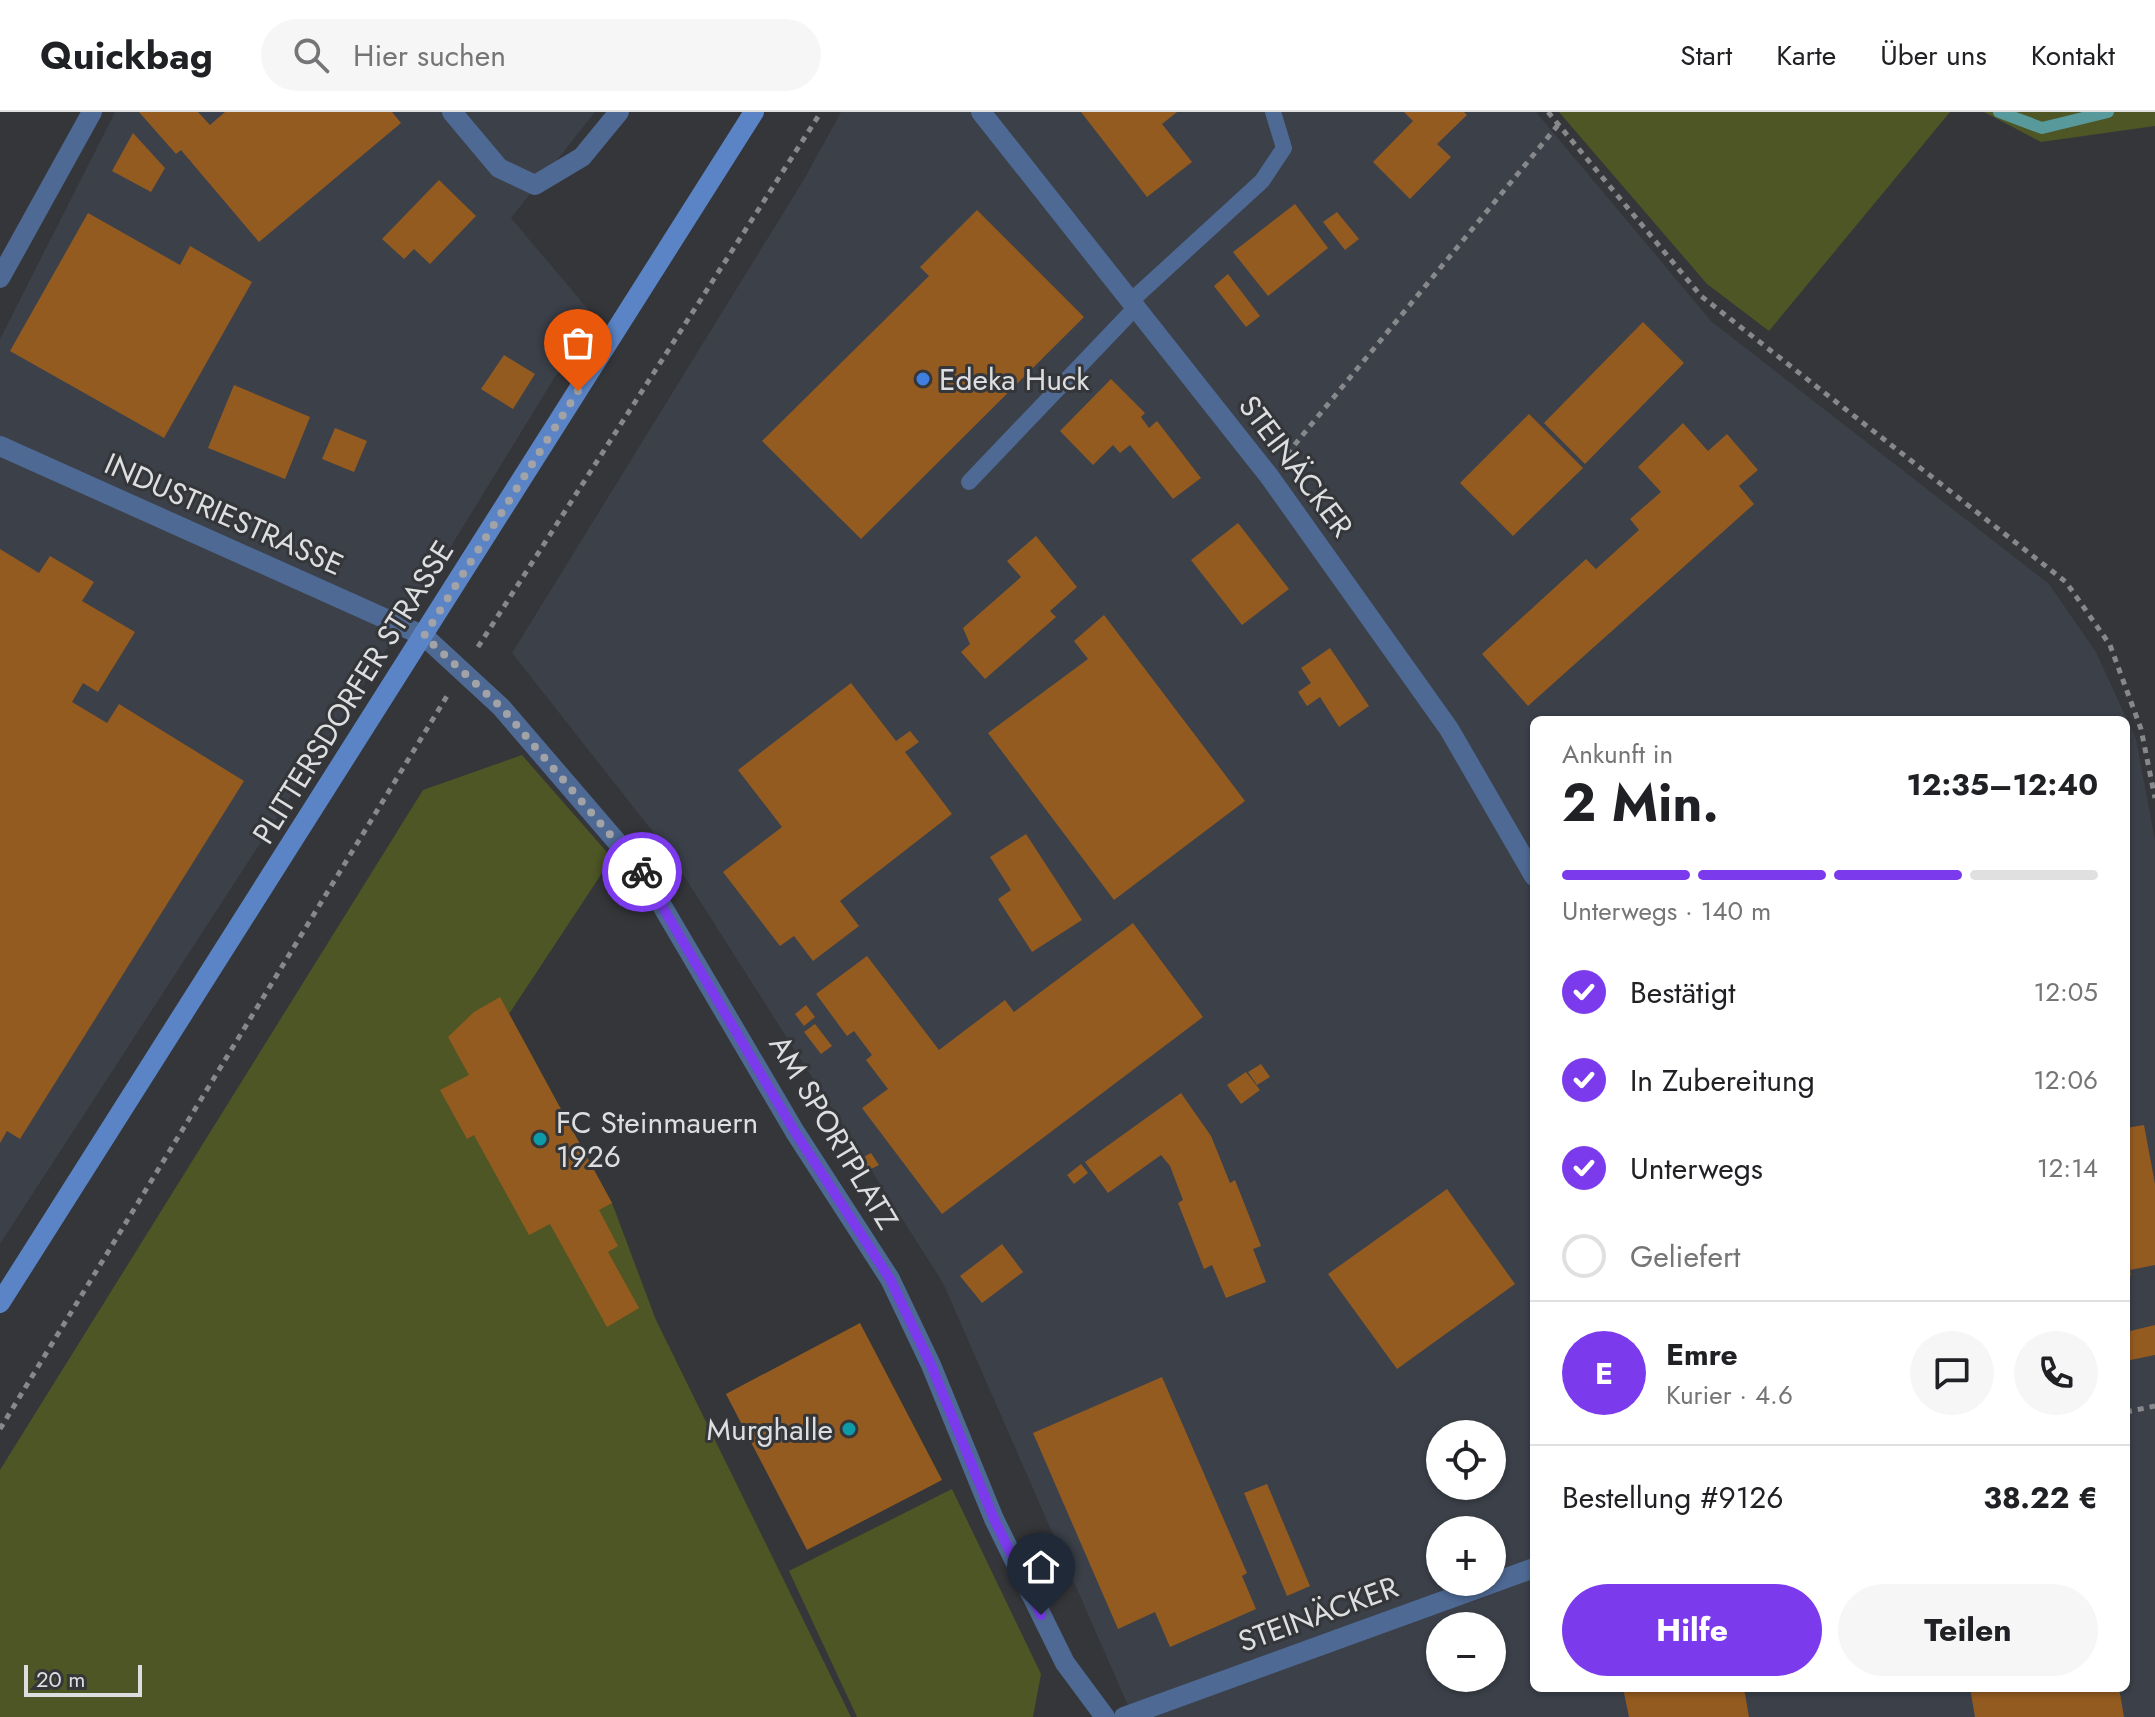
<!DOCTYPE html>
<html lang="de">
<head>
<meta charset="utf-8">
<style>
  body { margin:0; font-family:Jost,sans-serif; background:#f6f6f6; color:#202124; height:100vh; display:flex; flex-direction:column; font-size:30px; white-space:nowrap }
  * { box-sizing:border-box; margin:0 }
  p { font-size:26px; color:#757577 }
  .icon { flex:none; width:44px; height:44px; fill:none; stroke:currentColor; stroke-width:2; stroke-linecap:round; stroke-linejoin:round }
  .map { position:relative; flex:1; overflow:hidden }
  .panel { position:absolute; left:1530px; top:604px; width:600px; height:976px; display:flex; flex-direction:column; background:#fff; border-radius:12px; box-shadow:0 2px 6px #0004 }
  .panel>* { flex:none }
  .tools { position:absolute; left:1426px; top:1308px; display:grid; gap:16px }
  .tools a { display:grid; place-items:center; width:80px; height:80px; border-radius:50%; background:#fff; box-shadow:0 2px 6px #0004; font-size:40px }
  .scale { position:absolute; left:24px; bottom:20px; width:118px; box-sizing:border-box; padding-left:8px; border:4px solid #dddee0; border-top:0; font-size:22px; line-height:28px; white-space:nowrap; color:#dddee0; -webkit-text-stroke:6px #343639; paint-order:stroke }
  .pin { position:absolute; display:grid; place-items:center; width:68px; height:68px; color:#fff; margin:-82px -34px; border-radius:50% 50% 50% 0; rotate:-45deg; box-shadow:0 0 8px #0007 }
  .pin .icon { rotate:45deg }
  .courier { position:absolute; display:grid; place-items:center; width:80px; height:80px; margin:-40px; border:6px solid #7c3aed; border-radius:50%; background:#fff; color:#222; box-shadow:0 2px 10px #0007 }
  .head em { font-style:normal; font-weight:700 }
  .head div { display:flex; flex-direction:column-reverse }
  .head { display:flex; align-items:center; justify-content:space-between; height:136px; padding:0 32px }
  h1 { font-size:52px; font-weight:700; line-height:60px }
  .bar { display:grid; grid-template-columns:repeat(4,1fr); gap:12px 8px; align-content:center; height:96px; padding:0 32px }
  .bar i { height:10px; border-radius:6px; background:#e0e0e0 }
  .bar .selected { background:#7c3aed }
  .bar p { grid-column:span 4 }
  .line { display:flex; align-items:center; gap:20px; padding:0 32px; border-top:2px solid #e0e0e0 }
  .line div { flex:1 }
  .round { display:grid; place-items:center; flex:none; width:84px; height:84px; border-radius:42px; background:#f6f6f6 }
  ol { padding:0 32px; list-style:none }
  li { display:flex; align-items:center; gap:24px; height:88px }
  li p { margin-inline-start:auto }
  li .icon { padding:8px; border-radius:50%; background:#7c3aed; color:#fff; stroke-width:4 }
  li:last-child { color:#757577 }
  li i { width:44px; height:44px; border:4px solid #e0e0e0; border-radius:50% }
  .action { display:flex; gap:16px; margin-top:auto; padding:16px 32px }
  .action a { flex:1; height:92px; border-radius:48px; background:#7c3aed; color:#fff; font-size:32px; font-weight:700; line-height:92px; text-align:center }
  .action a+a { background:#f6f6f6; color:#202124 }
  header { display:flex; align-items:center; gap:48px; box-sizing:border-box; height:112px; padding:0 40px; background:#fff; border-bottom:2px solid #e0e0e0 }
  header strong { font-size:38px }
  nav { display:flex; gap:44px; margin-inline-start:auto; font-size:28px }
  .search { width:560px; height:72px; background:#f6f6f6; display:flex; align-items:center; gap:20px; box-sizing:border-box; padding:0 28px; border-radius:44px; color:#757577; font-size:30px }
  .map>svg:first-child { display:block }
  .built { fill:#3b4049; fill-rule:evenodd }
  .green { fill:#4d5624 }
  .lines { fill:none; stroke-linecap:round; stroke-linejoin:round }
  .stream { stroke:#58999b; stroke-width:12 }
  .building { fill:#945b20 }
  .path { stroke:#87888b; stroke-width:5; stroke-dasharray:6 6; stroke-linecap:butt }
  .lane { stroke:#4e6993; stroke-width:16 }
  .street { stroke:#4e6993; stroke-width:20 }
  .secondary { stroke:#5a84c6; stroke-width:20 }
  .done { stroke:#a2a3a6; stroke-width:8; stroke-dasharray:0 14.4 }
  .route { stroke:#7c3aed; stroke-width:10 }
  .shop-dot { fill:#3f7fe0; stroke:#343639; stroke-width:3 }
  .culture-dot { fill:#0f9aa8; stroke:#343639; stroke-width:3 }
  .labels { text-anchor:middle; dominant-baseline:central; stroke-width:6; stroke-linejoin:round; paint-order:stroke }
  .poi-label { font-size:30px; fill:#dddee0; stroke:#343639; text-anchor:start }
  .street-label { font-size:30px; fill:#dddee0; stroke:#343639 }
</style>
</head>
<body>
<header>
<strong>Quickbag</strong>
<div class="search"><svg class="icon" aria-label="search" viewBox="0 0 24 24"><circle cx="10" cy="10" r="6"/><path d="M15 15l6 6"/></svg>Hier suchen</div>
<nav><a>Start</a><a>Karte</a><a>Über uns</a><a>Kontakt</a></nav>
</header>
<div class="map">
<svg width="2155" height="1605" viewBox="0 0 2155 1605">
  <rect width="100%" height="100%" fill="#343639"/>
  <!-- built -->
  <g class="built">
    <polygon points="115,0 595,0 511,106 593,203 415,493 0,1132 0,227"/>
    <path d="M841,0H1536L1711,209L2049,472L2096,540L2136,627L2155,728V1605H1133L943,1171L668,739L512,541L803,69ZM1534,608H2126V1576H1534ZM1440,1322H1492V1374H1440ZM1440,1418H1492V1470H1440ZM1440,1514H1492V1566H1440Z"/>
  </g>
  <!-- green -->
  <g class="green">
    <polygon points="1559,0 1950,0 1769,219 1707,172"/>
    <polygon points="1984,0 2155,0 2155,14 2041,30"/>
    <polygon points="522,643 612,746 509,902 612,1091 656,1208 851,1605 0,1605 0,1358 423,678"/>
    <polygon points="952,1377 1041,1562 1033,1605 857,1605 789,1459"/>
  </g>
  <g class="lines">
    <!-- stream -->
    <polyline class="stream" points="1999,0 2042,16 2108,0"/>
  </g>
  <!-- building -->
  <g class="building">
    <polygon points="139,0 198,0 210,13 225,0 392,0 401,11 259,130 181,38 176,42"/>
    <polygon points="1081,0 1177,0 1162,12 1192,50 1147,85"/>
    <polygon points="1404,0 1464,0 1467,3 1437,32 1451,45 1410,87 1373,50 1413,9"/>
    <polygon points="133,21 165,56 151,80 112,59"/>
    <polygon points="439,68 476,104 430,152 414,137 404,147 382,127"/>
    <polygon points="1295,92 1328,136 1268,184 1233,140"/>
    <polygon points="977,98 1084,205 861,427 762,329 929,164 920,155"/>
    <polygon points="1337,100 1359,127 1345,138 1323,110"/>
    <polygon points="88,101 180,153 190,134 252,170 164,326 10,239"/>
    <polygon points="1228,162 1260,204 1246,215 1214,174"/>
    <polygon points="1643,210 1684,251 1585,352 1544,311"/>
    <polygon points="504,243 535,262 513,297 481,277"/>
    <polygon points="1111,267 1145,301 1141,305 1149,316 1157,309 1201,366 1173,387 1130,333 1120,341 1113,333 1093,353 1060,319"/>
    <polygon points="234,273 310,305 285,367 208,336"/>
    <polygon points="1529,302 1583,356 1513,424 1460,371"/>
    <polygon points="1683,311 1708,339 1727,322 1758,358 1739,374 1754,392 1528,594 1482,542 1586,447 1596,457 1639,418 1630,407 1661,380 1638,355"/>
    <polygon points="335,316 367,329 354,360 322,347"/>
    <polygon points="1238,411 1289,477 1242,513 1191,448"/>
    <polygon points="1036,424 1077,475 1050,499 1056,505 985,567 961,540 970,532 963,516 1021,465 1007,449"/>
    <polygon points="0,437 39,461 50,444 94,470 82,489 135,520 98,580 83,571 72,590 107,611 119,592 244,669 20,1027 7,1019 0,1031"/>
    <polygon points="1104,503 1245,689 1114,788 988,621 1088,547 1074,529"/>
    <polygon points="1330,536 1369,594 1339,615 1320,585 1307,594 1298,580 1311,571 1301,556"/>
    <polygon points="851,571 896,629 910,619 919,630 905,640 952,702 840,789 859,814 813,849 794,824 780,834 723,760 782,715 738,658"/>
    <polygon points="1026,722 1082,808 1032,840 998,787 1011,778 990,745"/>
    <polygon points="1133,811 1203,905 942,1102 862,996 888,977 866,948 872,943 854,919 847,924 816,882 867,844 939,938 1005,888 1014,900"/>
    <polygon points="500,885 612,1091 599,1098 618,1134 608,1140 639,1196 607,1215 550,1112 529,1123 474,1023 467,1027 440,978 469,963 448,925 474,900"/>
    <polygon points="806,893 815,905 804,914 795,902"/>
    <polygon points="815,912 832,934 821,942 804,920"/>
    <polygon points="1261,952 1270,965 1257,973 1248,960"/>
    <polygon points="1246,960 1260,978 1241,992 1227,973"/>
    <polygon points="1181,981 1211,1024 1230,1071 1235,1068 1261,1134 1253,1137 1266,1170 1226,1186 1212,1153 1204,1157 1178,1091 1183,1088 1170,1054 1161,1043 1108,1081 1085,1050"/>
    <polygon points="2144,1013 2155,1072 2155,1153 2130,1158 2131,1163 2126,1164 2126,1016"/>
    <polygon points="871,1041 879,1053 867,1059 860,1047"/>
    <polygon points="1081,1052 1088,1061 1074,1072 1067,1063"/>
    <polygon points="1447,1077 1515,1172 1397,1257 1328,1162"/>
    <polygon points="1002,1132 1023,1160 982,1191 960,1164"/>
    <polygon points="860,1211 942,1368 807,1438 726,1282"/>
    <polygon points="2155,1213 2155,1243 2126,1249 2126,1220"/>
    <polygon points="1162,1265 1247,1461 1242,1464 1256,1497 1170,1535 1155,1500 1118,1517 1033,1321"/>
    <polygon points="1267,1372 1310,1474 1287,1484 1244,1381"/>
    <polygon points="1623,1576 1744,1576 1749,1605 1629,1605"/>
    <polygon points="1970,1576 2119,1576 2124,1605 1975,1605"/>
  </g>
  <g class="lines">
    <!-- path -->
    <g class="path">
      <polyline points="1548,0 1701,184 2066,470 2110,533 2141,617 2155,686"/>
      <polyline points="1287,342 1558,13"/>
      <polyline points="478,535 821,0"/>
      <polyline points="2126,1300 2155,1294"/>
      <polyline points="0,1317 447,584"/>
    </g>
    <!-- lane -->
    <g class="lane">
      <polyline points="1132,188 1262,69 1284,36 1273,0"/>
      <polyline points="969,370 1137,194"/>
    </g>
    <!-- street -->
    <g class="street">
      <polyline points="452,0 499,56 535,73 582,45 619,0"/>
      <polyline points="981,0 1269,364 1449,617 1534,764"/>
      <polyline points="0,166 92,0"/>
      <polyline points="0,334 424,524 501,595 641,758 795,1020 890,1167 931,1253 994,1407 1065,1551 1105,1605"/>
      <polyline points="1124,1605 1534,1456"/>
    </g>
    <!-- secondary -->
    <polyline class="secondary" points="0,1191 754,0"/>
  </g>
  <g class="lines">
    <!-- done -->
    <polyline class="done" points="578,279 424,524 501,595 642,760"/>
    <!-- route -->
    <polyline class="route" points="642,760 795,1020 890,1167 931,1253 994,1407 1041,1503"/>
  </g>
  <!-- markers -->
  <circle class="shop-dot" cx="923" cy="267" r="8"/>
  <g class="culture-dot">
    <circle cx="540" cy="1027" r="8"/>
    <circle cx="849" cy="1317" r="8"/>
  </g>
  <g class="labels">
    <!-- poi labels -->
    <g class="poi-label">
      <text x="939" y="267">Edeka Huck</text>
      <text x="556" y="1010">FC Steinmauern<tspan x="556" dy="34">1926</tspan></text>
      <text x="833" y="1317" text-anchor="end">Murghalle</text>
    </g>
    <!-- street labels -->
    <g class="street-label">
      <text transform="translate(1296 354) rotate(53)">STEINÄCKER</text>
      <text transform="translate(224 402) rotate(24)">INDUSTRIESTRASSE</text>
      <text transform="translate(353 580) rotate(-58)">PLITTERSDORFER STRASSE</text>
      <text transform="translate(834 1020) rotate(59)">AM SPORTPLATZ</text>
      <text transform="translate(1318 1502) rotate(-20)">STEINÄCKER</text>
    </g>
  </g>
</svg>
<div class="tools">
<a><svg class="icon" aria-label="locate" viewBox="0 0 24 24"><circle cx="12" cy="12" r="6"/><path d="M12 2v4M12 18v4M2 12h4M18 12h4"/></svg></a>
<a>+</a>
<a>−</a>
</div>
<div class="scale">20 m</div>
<div class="pin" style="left:578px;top:279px;background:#ea580c"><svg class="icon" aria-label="bag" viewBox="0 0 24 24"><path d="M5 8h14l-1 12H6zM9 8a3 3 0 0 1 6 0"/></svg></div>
<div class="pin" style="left:1041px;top:1503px;background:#1f2937"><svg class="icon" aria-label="home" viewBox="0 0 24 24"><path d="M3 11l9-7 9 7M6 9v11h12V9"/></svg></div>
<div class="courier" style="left:642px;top:760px"><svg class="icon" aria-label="bike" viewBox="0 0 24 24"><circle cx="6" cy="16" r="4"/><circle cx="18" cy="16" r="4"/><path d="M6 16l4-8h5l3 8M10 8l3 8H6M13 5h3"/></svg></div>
<section class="panel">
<div class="head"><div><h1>2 Min.</h1><p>Ankunft in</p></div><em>12:35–12:40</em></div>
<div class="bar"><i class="selected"></i><i class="selected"></i><i class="selected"></i><i></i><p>Unterwegs · 140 m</p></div>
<ol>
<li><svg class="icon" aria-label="check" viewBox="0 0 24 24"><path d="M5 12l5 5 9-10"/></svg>Bestätigt<p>12:05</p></li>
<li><svg class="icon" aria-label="check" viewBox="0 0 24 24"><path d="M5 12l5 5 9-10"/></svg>In Zubereitung<p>12:06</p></li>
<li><svg class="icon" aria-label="check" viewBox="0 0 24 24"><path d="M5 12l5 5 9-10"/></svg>Unterwegs<p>12:14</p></li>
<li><i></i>Geliefert</li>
</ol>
<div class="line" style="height:144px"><b class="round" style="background:#7c3aed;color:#fff">E</b><div><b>Emre</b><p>Kurier · 4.6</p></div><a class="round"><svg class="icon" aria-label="chat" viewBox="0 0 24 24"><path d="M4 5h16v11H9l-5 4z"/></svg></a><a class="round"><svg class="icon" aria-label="phone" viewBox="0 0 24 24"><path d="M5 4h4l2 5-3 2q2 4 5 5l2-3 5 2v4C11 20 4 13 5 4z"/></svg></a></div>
<div class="line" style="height:104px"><div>Bestellung #9126</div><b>38.22 €</b></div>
<div class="action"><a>Hilfe</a><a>Teilen</a></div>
</section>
</div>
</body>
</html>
